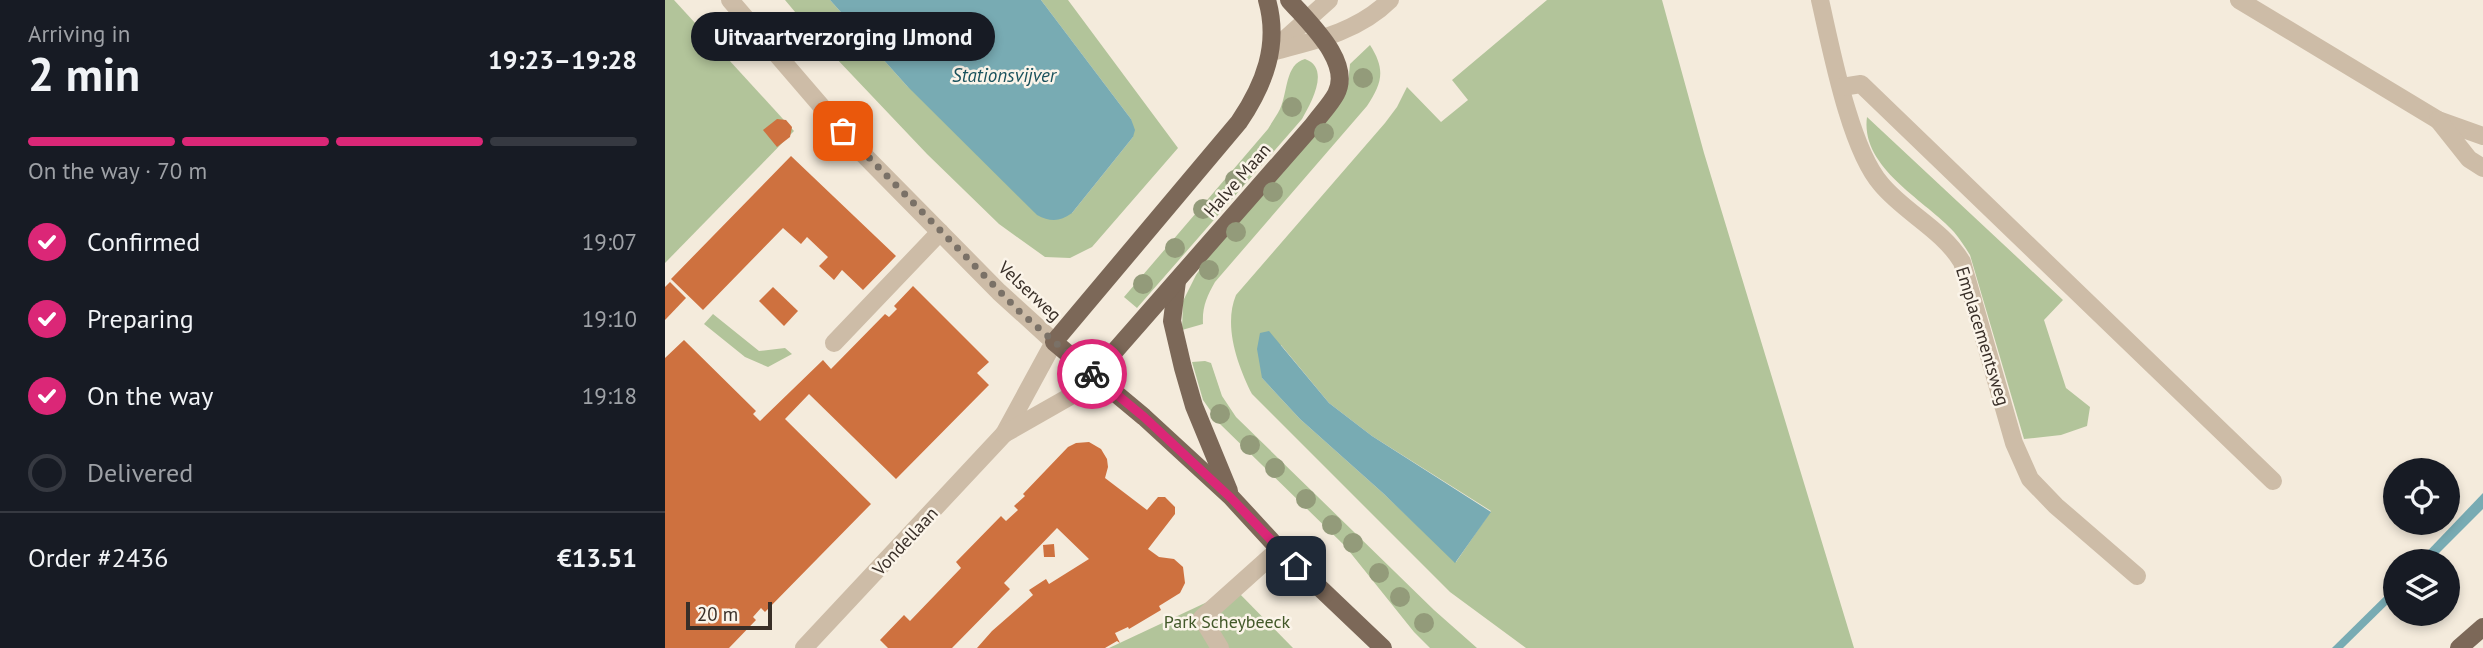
<!DOCTYPE html>
<html lang="en">
<head>
<meta charset="utf-8">
<style>
  body { margin:0; font-family:"PT Sans",sans-serif; background:#20242c; color:#f1f3f6; height:100vh; display:flex; flex-direction:column; font-size:26px; white-space:nowrap }
  * { box-sizing:border-box; margin:0 }
  p { font-size:23px; color:#9ea1a6 }
  .icon { flex:none; width:38px; height:38px; fill:none; stroke:currentColor; stroke-width:2; stroke-linecap:round; stroke-linejoin:round }
  .map { position:relative; flex:1; overflow:hidden }
  .side { display:flex; flex-direction:column; background:#171b24; width:665px }
  .side>* { flex:none }
  .tools { position:absolute; left:1718px; top:458px; display:grid; gap:14px }
  .tools a { display:grid; place-items:center; width:77px; height:77px; border-radius:50%; background:#171b24; box-shadow:0 4px 10px #0003; font-size:35px }
  .scale { position:absolute; left:21px; bottom:18px; width:86px; box-sizing:border-box; padding-left:7px; border:4px solid #392f28; border-top:0; font-size:19px; line-height:24px; white-space:nowrap; color:#392f28; -webkit-text-stroke:5px #fbf4e9; paint-order:stroke }
  .pin { position:absolute; display:grid; place-items:center; width:60px; height:60px; color:#fff; margin:-30px; border-radius:14px; box-shadow:0 4px 10px #0006 }
  .courier { position:absolute; display:grid; place-items:center; width:70px; height:70px; margin:-35px; border:5px solid #db2777; border-radius:50%; background:#fff; color:#222; box-shadow:0 2px 9px #0007 }
  .bubble { position:absolute; height:49px; border-radius:24px; background:#171b24; box-shadow:0 4px 10px #0003; font-size:23px; font-weight:700; line-height:49px; text-align:center }
  .head em { font-style:normal; font-weight:700 }
  .head div { display:flex; flex-direction:column-reverse }
  .head { display:flex; align-items:center; justify-content:space-between; height:119px; padding:0 28px }
  h1 { font-size:46px; font-weight:700; line-height:52px }
  .bar { display:grid; grid-template-columns:repeat(4,1fr); gap:10px 7px; align-content:center; height:84px; padding:0 28px }
  .bar i { height:9px; border-radius:5px; background:#363941 }
  .bar .current { background:#db2777 }
  .bar p { grid-column:span 4 }
  .line { display:flex; align-items:center; gap:18px; padding:0 28px; border-top:2px solid #363941 }
  .line div { flex:1 }
  ol { padding:0 28px; list-style:none }
  li { display:flex; align-items:center; gap:21px; height:77px }
  li p { margin-inline-start:auto }
  li .icon { padding:7px; border-radius:50%; background:#db2777; color:#fff; stroke-width:4 }
  li:last-child { color:#9ea1a6 }
  li i { width:38px; height:38px; border:4px solid #363941; border-radius:50% }
  main { display:flex; flex:1; min-height:0 }
  .map>svg:first-child { display:block }
  .green { fill:#b2c49a; fill-rule:evenodd }
  .water { fill:#78abb3 }
  .building { fill:#ce713f }
  .lines { fill:none; stroke-linecap:round; stroke-linejoin:round }
  .minor { stroke:#cdbca7; stroke-width:18 }
  .major { stroke:#7c6858; stroke-width:18 }
  .tree { fill:#939b7a }
  .done { stroke:#7a7167; stroke-width:7; stroke-dasharray:0 12.6 }
  .route { stroke:#db2777; stroke-width:9 }
  .labels { text-anchor:middle; dominant-baseline:central; stroke-width:5; stroke-linejoin:round; paint-order:stroke }
  .street-label { font-size:18px; fill:#392f28; stroke:#fbf4e9 }
  .park-label { font-size:18px; fill:#43592a; stroke:#fbf4e9 }
  .water-label { font-size:19px; font-style:italic; fill:#1a525d; stroke:#fbf4e9 }
</style>
</head>
<body>
<main>
<section class="side">
<div class="head"><div><h1>2 min</h1><p>Arriving in</p></div><em>19:23–19:28</em></div>
<div class="bar"><i class="current"></i><i class="current"></i><i class="current"></i><i></i><p>On the way · 70 m</p></div>
<ol>
<li><svg class="icon" aria-label="check" viewBox="0 0 24 24"><path d="M5 12l5 5 9-10"/></svg>Confirmed<p>19:07</p></li>
<li><svg class="icon" aria-label="check" viewBox="0 0 24 24"><path d="M5 12l5 5 9-10"/></svg>Preparing<p>19:10</p></li>
<li><svg class="icon" aria-label="check" viewBox="0 0 24 24"><path d="M5 12l5 5 9-10"/></svg>On the way<p>19:18</p></li>
<li><i></i>Delivered</li>
</ol>
<div class="line" style="height:91px"><div>Order #2436</div><b>€13.51</b></div>
</section>
<div class="map">
<svg width="1818" height="648" viewBox="0 0 1818 648">
  <rect width="100%" height="100%" fill="#f4ebdc"/>
  <!-- green -->
  <g class="green">
    <polygon points="0,0 9,0 129,131 0,263"/>
    <polygon points="120,0 165,0 242,86 407,213 468,137 466,119 376,0 403,0 513,148 427,247 405,258 380,257 334,224 262,154 151,37"/>
    <path d="M882,0H997L1039,153L1189,648H861L785,592L587,394C573,366 558,326 571,295L720,123L732,107L742,87L776,122L803,100L787,80ZM616,345L664,403L707,436L826,511L791,562L719,494L635,419L597,378Z"/>
    <path d="M705,45C721,70 717,83 702,106L550,282C542,296 537,307 538,324L517,330L518,301L531,275L550,247L679,91L683,84L685,64Z"/>
    <path d="M640,59C666,68 646,103 637,119L472,308L459,297L603,129C607,122 612,115 615,109C623,92 620,64 640,59Z"/>
    <path d="M1202,117L1398,300L1379,320L1401,388L1425,407L1422,426L1396,435L1359,439L1305,255C1300,247 1295,239 1289,232C1260,200 1195,168 1202,117Z"/>
    <polygon points="48,314 94,351 120,348 127,354 103,367 80,357 39,324"/>
    <polygon points="540,361 546,363 557,396 571,417 769,610 812,648 765,648 749,632 680,546 555,424 538,400 527,362"/>
    <polygon points="570,589 628,648 444,648"/>
  </g>
  <!-- water -->
  <g class="water">
    <path d="M165,0H376L466,119L470,130L468,137L407,213C395,222 385,222 372,215L242,86Z"/>
    <polygon points="604,331 664,403 707,436 826,512 790,563 719,494 635,419 597,378 592,349 595,333"/>
    <polygon points="1818,493 1818,509 1765,562 1752,562"/>
    <polygon points="1731,585 1731,596 1678,648 1667,648"/>
  </g>
  <!-- building -->
  <g class="building">
    <polygon points="112,119 121,120 127,127 125,137 112,147 98,130"/>
    <polygon points="126,156 231,256 198,290 177,270 169,280 154,266 163,257 142,237 136,244 118,228 38,310 6,279"/>
    <polygon points="5,282 21,298 0,320 0,287"/>
    <polygon points="248,286 324,362 312,373 324,385 231,479 144,394 120,419 206,504 100,612 96,608 88,617 91,620 64,648 0,648 0,358 19,340 91,411 88,414 95,421 158,360 166,369 220,314 224,317 232,309 229,306"/>
    <polygon points="108,287 133,311 119,326 94,301"/>
    <polygon points="424,442 436,449 442,459 443,467 440,478 482,510 493,497 500,497 510,507 510,514 483,549 494,557 509,559 518,567 520,583 515,593 494,606 496,610 464,629 463,627 450,633 455,643 452,641 440,648 312,648 327,631 368,595 364,590 381,579 384,584 424,559 392,528 339,583 345,589 287,648 223,648 215,640 239,615 245,621 296,568 291,562 336,516 341,521 353,510 349,506 360,496 358,494 403,447 411,443"/>
    <polygon points="389,544 390,557 379,557 378,545"/>
  </g>
  <g class="lines">
    <!-- minor -->
    <g class="minor">
      <polyline points="65,0 194,150 334,292 389,342 339,434 139,648"/>
      <path d="M1155,0C1166,48 1185,149 1216,184C1240,213 1277,229 1297,262L1349,443L1365,479L1391,506L1472,576"/>
      <polyline points="1574,0 1773,120 1818,136"/>
      <polyline points="609,49 664,0"/>
      <path d="M606,52C649,41 693,32 725,0"/>
      <polyline points="1177,87 1196,84 1608,481"/>
      <polyline points="1773,120 1804,159 1818,168"/>
      <polyline points="169,343 275,232"/>
      <polyline points="339,434 404,397 428,376"/>
      <polyline points="555,648 537,618 614,549"/>
    </g>
    <!-- major -->
    <g class="major">
      <path d="M602,0C615,45 599,85 574,122L389,342L479,417L566,497L614,549L718,648"/>
      <polyline points="512,281 507,321 518,368 529,406 564,491"/>
      <path d="M428,376L648,125C655,115 665,105 671,94C688,62 643,22 624,0"/>
      <polyline points="1794,648 1818,627"/>
    </g>
  </g>
  <!-- trees -->
  <g class="tree">
    <circle cx="698" cy="78" r="10"/>
    <circle cx="627" cy="107" r="10"/>
    <circle cx="659" cy="133" r="10"/>
    <circle cx="570" cy="180" r="10"/>
    <circle cx="608" cy="192" r="10"/>
    <circle cx="538" cy="209" r="10"/>
    <circle cx="571" cy="232" r="10"/>
    <circle cx="510" cy="248" r="10"/>
    <circle cx="544" cy="270" r="10"/>
    <circle cx="478" cy="284" r="10"/>
    <circle cx="555" cy="414" r="10"/>
    <circle cx="585" cy="445" r="10"/>
    <circle cx="610" cy="468" r="10"/>
    <circle cx="641" cy="499" r="10"/>
    <circle cx="667" cy="525" r="10"/>
    <circle cx="688" cy="543" r="10"/>
    <circle cx="714" cy="573" r="10"/>
    <circle cx="735" cy="597" r="10"/>
    <circle cx="759" cy="623" r="10"/>
  </g>
  <g class="lines">
    <!-- done -->
    <polyline class="done" points="178,131 355,312 427,374"/>
    <!-- route -->
    <polyline class="route" points="427,374 479,417 566,498 631,566"/>
  </g>
  <g class="labels">
    <!-- street labels -->
    <g class="street-label">
      <text transform="translate(572 180) rotate(-49)">Halve Maan</text>
      <text transform="translate(365 291) rotate(43)">Velserweg</text>
      <text transform="translate(1318 336) rotate(73)">Emplacementsweg</text>
      <text transform="translate(240 541) rotate(-47)">Vondellaan</text>
    </g>
    <!-- park labels -->
    <g class="park-label">
      <text x="562" y="621">Park Scheybeeck</text>
    </g>
    <!-- water labels -->
    <g class="water-label">
      <text x="339" y="75">Stationsvijver</text>
    </g>
  </g>
</svg>
<div class="tools">
<a><svg class="icon" aria-label="locate" viewBox="0 0 24 24"><circle cx="12" cy="12" r="6"/><path d="M12 2v4M12 18v4M2 12h4M18 12h4"/></svg></a>
<a><svg class="icon" aria-label="layers" viewBox="0 0 24 24"><path d="M12 4l9 5-9 5-9-5zM3 14l9 5 9-5"/></svg></a>
</div>
<div class="scale">20 m</div>
<div class="pin" style="left:178px;top:131px;background:#ea580c"><svg class="icon" aria-label="bag" viewBox="0 0 24 24"><path d="M5 8h14l-1 12H6zM9 8a3 3 0 0 1 6 0"/></svg></div>
<div class="pin" style="left:631px;top:566px;background:#1f2937"><svg class="icon" aria-label="home" viewBox="0 0 24 24"><path d="M3 11l9-7 9 7M6 9v11h12V9"/></svg></div>
<div class="courier" style="left:427px;top:374px"><svg class="icon" aria-label="bike" viewBox="0 0 24 24"><circle cx="6" cy="16" r="4"/><circle cx="18" cy="16" r="4"/><path d="M6 16l4-8h5l3 8M10 8l3 8H6M13 5h3"/></svg></div>
<div class="bubble" style="left:26px;top:12px;width:304px">Uitvaartverzorging IJmond</div>
</div>
</main>
</body>
</html>
